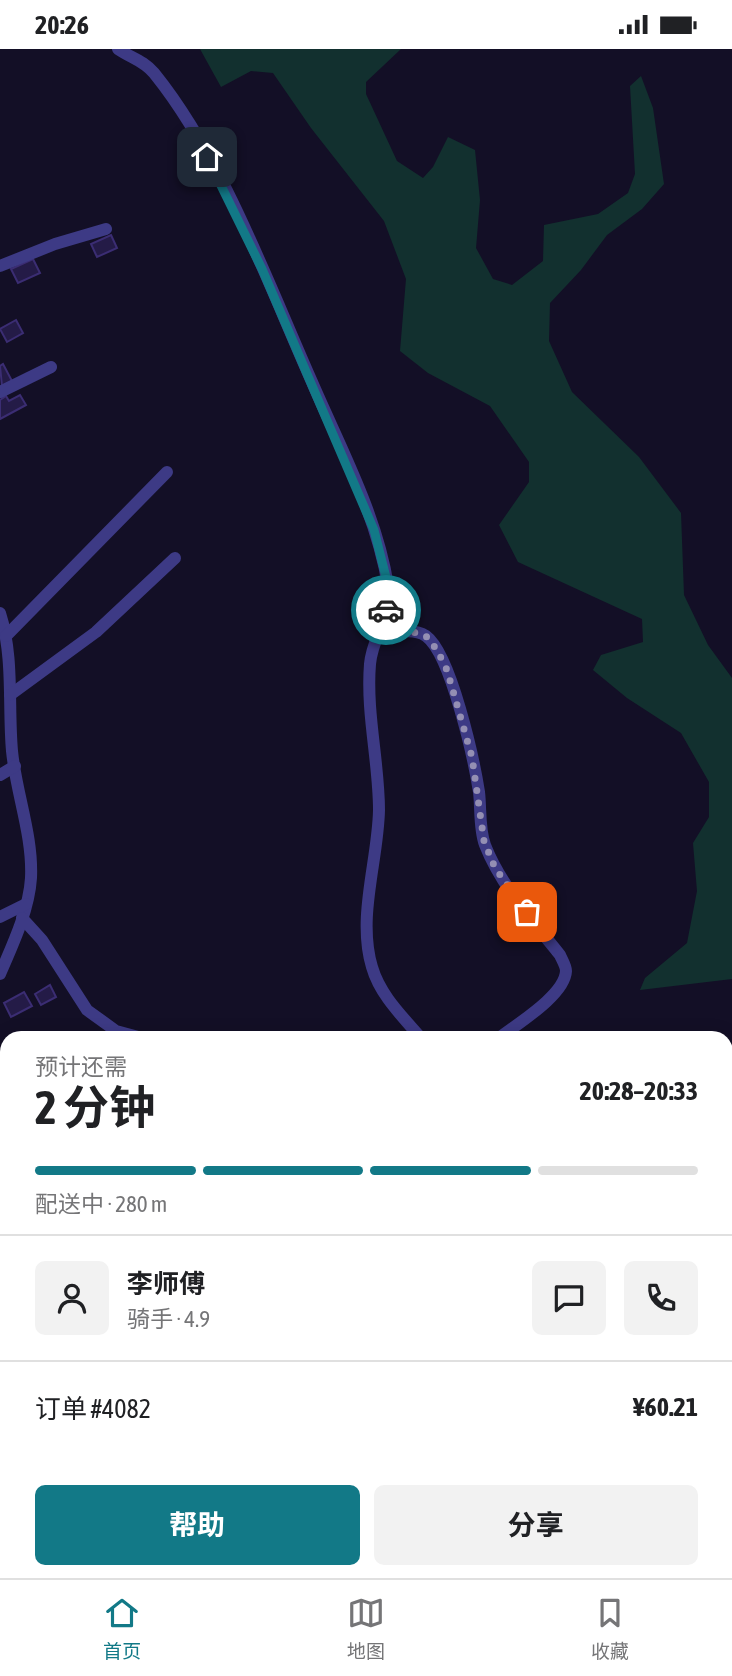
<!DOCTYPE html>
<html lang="zh">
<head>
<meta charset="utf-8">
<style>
  body { margin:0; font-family:"Asap Condensed","Noto Sans SC",sans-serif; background:#f2f2f2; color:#202124; height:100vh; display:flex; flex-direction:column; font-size:26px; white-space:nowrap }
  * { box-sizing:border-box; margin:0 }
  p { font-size:23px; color:#757577 }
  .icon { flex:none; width:38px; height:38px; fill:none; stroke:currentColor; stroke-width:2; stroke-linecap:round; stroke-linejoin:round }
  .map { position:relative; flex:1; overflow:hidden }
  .sheet { position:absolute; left:0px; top:982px; width:733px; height:548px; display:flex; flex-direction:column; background:#fff; border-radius:21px 21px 0 0; box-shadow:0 4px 18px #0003 }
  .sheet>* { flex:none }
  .pin { position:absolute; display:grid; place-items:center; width:60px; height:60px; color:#fff; margin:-30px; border-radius:14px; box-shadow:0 4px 10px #0006 }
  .courier { position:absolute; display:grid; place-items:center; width:70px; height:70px; margin:-35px; border:5px solid #127987; border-radius:50%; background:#fff; color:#222; box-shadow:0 2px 9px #0007 }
  .head em { font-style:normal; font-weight:700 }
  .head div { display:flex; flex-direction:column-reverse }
  .head { display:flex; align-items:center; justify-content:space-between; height:119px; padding:0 35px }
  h1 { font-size:46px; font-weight:700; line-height:52px }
  .bar { display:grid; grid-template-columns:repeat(4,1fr); gap:10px 7px; align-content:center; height:84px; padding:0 35px }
  .bar i { height:9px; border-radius:5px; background:#e0e0e0 }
  .bar .selected { background:#127987 }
  .bar p { grid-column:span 4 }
  .line { display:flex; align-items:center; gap:18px; padding:0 35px; border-top:2px solid #e0e0e0 }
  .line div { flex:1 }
  .round { display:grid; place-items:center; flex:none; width:74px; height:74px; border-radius:10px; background:#f2f2f2 }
  .cta { display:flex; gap:14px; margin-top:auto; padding:14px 35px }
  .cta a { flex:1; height:80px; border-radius:10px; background:#127987; color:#fff; font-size:28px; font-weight:700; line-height:80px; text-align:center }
  .cta a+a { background:#f2f2f2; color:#202124 }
  .status { display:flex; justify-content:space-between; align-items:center; height:49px; padding:0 35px; background:#fff; direction:ltr }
  .status svg { height:19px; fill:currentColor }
  .tab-bar { display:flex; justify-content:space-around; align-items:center; height:98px; border-top:2px solid #e0e0e0; background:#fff; font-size:19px; color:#757577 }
  .tab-bar a { display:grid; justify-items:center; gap:4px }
  .tab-bar .selected { color:#127987 }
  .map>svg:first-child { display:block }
  .green { fill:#12302f }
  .water { fill:#0c2248 }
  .building { fill:#241b47; stroke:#3b2d73; stroke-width:2 }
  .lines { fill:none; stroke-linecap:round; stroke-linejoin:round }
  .street { stroke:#3d3a85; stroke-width:12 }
  .secondary { stroke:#6f6bff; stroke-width:16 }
  .done { stroke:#948fb3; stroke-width:7; stroke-dasharray:0 12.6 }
  .route { stroke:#127987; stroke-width:9 }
</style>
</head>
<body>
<div class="status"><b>20:26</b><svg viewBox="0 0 49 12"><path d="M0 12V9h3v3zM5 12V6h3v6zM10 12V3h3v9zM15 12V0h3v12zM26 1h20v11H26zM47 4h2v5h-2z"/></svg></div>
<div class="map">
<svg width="732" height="1529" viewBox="0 0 732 1529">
  <rect width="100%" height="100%" fill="#130f26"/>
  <!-- green -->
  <polygon class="green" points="200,0 401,0 366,33 366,45 397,112 423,129 433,118 448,88 475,101 480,151 476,199 493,230 512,236 543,212 544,176 598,165 628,144 635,125 630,37 641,27 653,59 664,135 642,160 607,186 581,221 550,254 549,292 572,343 639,408 681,464 684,546 708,596 732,629 732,930 640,941 645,929 687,894 697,842 693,794 709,768 709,733 681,684 627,649 593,621 601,606 643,593 642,570 518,513 499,476 529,433 529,413 490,357 428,324 400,302 406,230 384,172 311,79 273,24 251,22 221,38"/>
  <!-- water -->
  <polygon class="water" points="732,1521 732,1529 649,1529 726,1522"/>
  <!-- building -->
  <g class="building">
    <polygon points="111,186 117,199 97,208 91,195"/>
    <polygon points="33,210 40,224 18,234 11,220"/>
    <polygon points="16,271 23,284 7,293 0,280"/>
    <polygon points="3,315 12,332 2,337 0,317"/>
    <polygon points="20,346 26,356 0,370 0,351 6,347 9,352"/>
    <polygon points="50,936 56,948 41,956 35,945"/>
    <polygon points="24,943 32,957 11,968 4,954"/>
    <polygon points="7,1018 7,1042 5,1043 0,1021"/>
    <polygon points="3,1171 7,1184 0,1188 0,1173"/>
  </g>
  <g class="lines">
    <!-- street -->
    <g class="street">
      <path d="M118,0C131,9 143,11 154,24C222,108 268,234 312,333C340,398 377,466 388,537C393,565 372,588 370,615C366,664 379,713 379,761C378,812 357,868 372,918C380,946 402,967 421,989"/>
      <polyline points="0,217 55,195 106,180"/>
      <polyline points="0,343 51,318"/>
      <path d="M0,564C14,608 8,656 12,702C16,744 33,786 31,829C29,861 13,895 0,925"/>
      <polyline points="6,587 167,423"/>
      <path d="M379,587C392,584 413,578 426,587C451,605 474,711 479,743C481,759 479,780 485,796C501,837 533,872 560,906C562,911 566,917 566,922C565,946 517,975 499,989"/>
      <polyline points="10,646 96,583 175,509"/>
      <polyline points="0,726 15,717"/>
      <polyline points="0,868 26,855"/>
      <polyline points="22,869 42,891 87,961 116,982 142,989"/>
      <polyline points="0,1229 7,1227"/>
      <polyline points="726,1274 732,1272"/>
      <polyline points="170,1522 173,1529"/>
    </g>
    <!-- secondary -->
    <g class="secondary">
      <polyline points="726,1496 732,1496"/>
      <polyline points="406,1529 469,1522"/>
    </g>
  </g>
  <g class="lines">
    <!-- done -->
    <polyline class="done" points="386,561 379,587 413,583 426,587 437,601 447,621 472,708 484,792 495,819 527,863"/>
    <!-- route -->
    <polyline class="route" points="207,108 262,220 374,481 389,540 386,561"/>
  </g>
</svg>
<div class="pin" style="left:527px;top:863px;background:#ea580c"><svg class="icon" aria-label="bag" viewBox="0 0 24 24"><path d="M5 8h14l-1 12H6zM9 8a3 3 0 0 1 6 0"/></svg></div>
<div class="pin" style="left:207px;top:108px;background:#1f2937"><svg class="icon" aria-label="home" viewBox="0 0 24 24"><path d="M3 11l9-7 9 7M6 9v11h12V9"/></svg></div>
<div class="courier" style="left:386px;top:561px"><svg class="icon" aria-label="car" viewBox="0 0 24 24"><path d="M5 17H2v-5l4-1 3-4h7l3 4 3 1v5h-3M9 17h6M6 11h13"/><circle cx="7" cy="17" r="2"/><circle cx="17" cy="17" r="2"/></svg></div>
<section class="sheet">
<div class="head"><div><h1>2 分钟</h1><p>预计还需</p></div><em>20:28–20:33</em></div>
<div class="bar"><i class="selected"></i><i class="selected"></i><i class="selected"></i><i></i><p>配送中 · 280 m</p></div>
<div class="line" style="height:126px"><a class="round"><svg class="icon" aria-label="person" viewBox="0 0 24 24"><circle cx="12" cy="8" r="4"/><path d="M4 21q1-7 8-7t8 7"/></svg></a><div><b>李师傅</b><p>骑手 · 4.9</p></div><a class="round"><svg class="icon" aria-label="chat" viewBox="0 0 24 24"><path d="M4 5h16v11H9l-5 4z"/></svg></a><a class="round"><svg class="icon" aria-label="phone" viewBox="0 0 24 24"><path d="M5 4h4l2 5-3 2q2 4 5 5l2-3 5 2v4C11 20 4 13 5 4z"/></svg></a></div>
<div class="line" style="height:91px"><div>订单 #4082</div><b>¥60.21</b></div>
<div class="cta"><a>帮助</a><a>分享</a></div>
</section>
</div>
<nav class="tab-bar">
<a class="selected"><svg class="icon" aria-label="home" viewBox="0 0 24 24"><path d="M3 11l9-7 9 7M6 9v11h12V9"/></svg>首页</a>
<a><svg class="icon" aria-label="map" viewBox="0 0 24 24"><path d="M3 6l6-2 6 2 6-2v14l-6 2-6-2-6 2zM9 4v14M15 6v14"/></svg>地图</a>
<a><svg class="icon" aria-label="saved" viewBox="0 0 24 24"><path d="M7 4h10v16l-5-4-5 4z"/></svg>收藏</a>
</nav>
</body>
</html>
